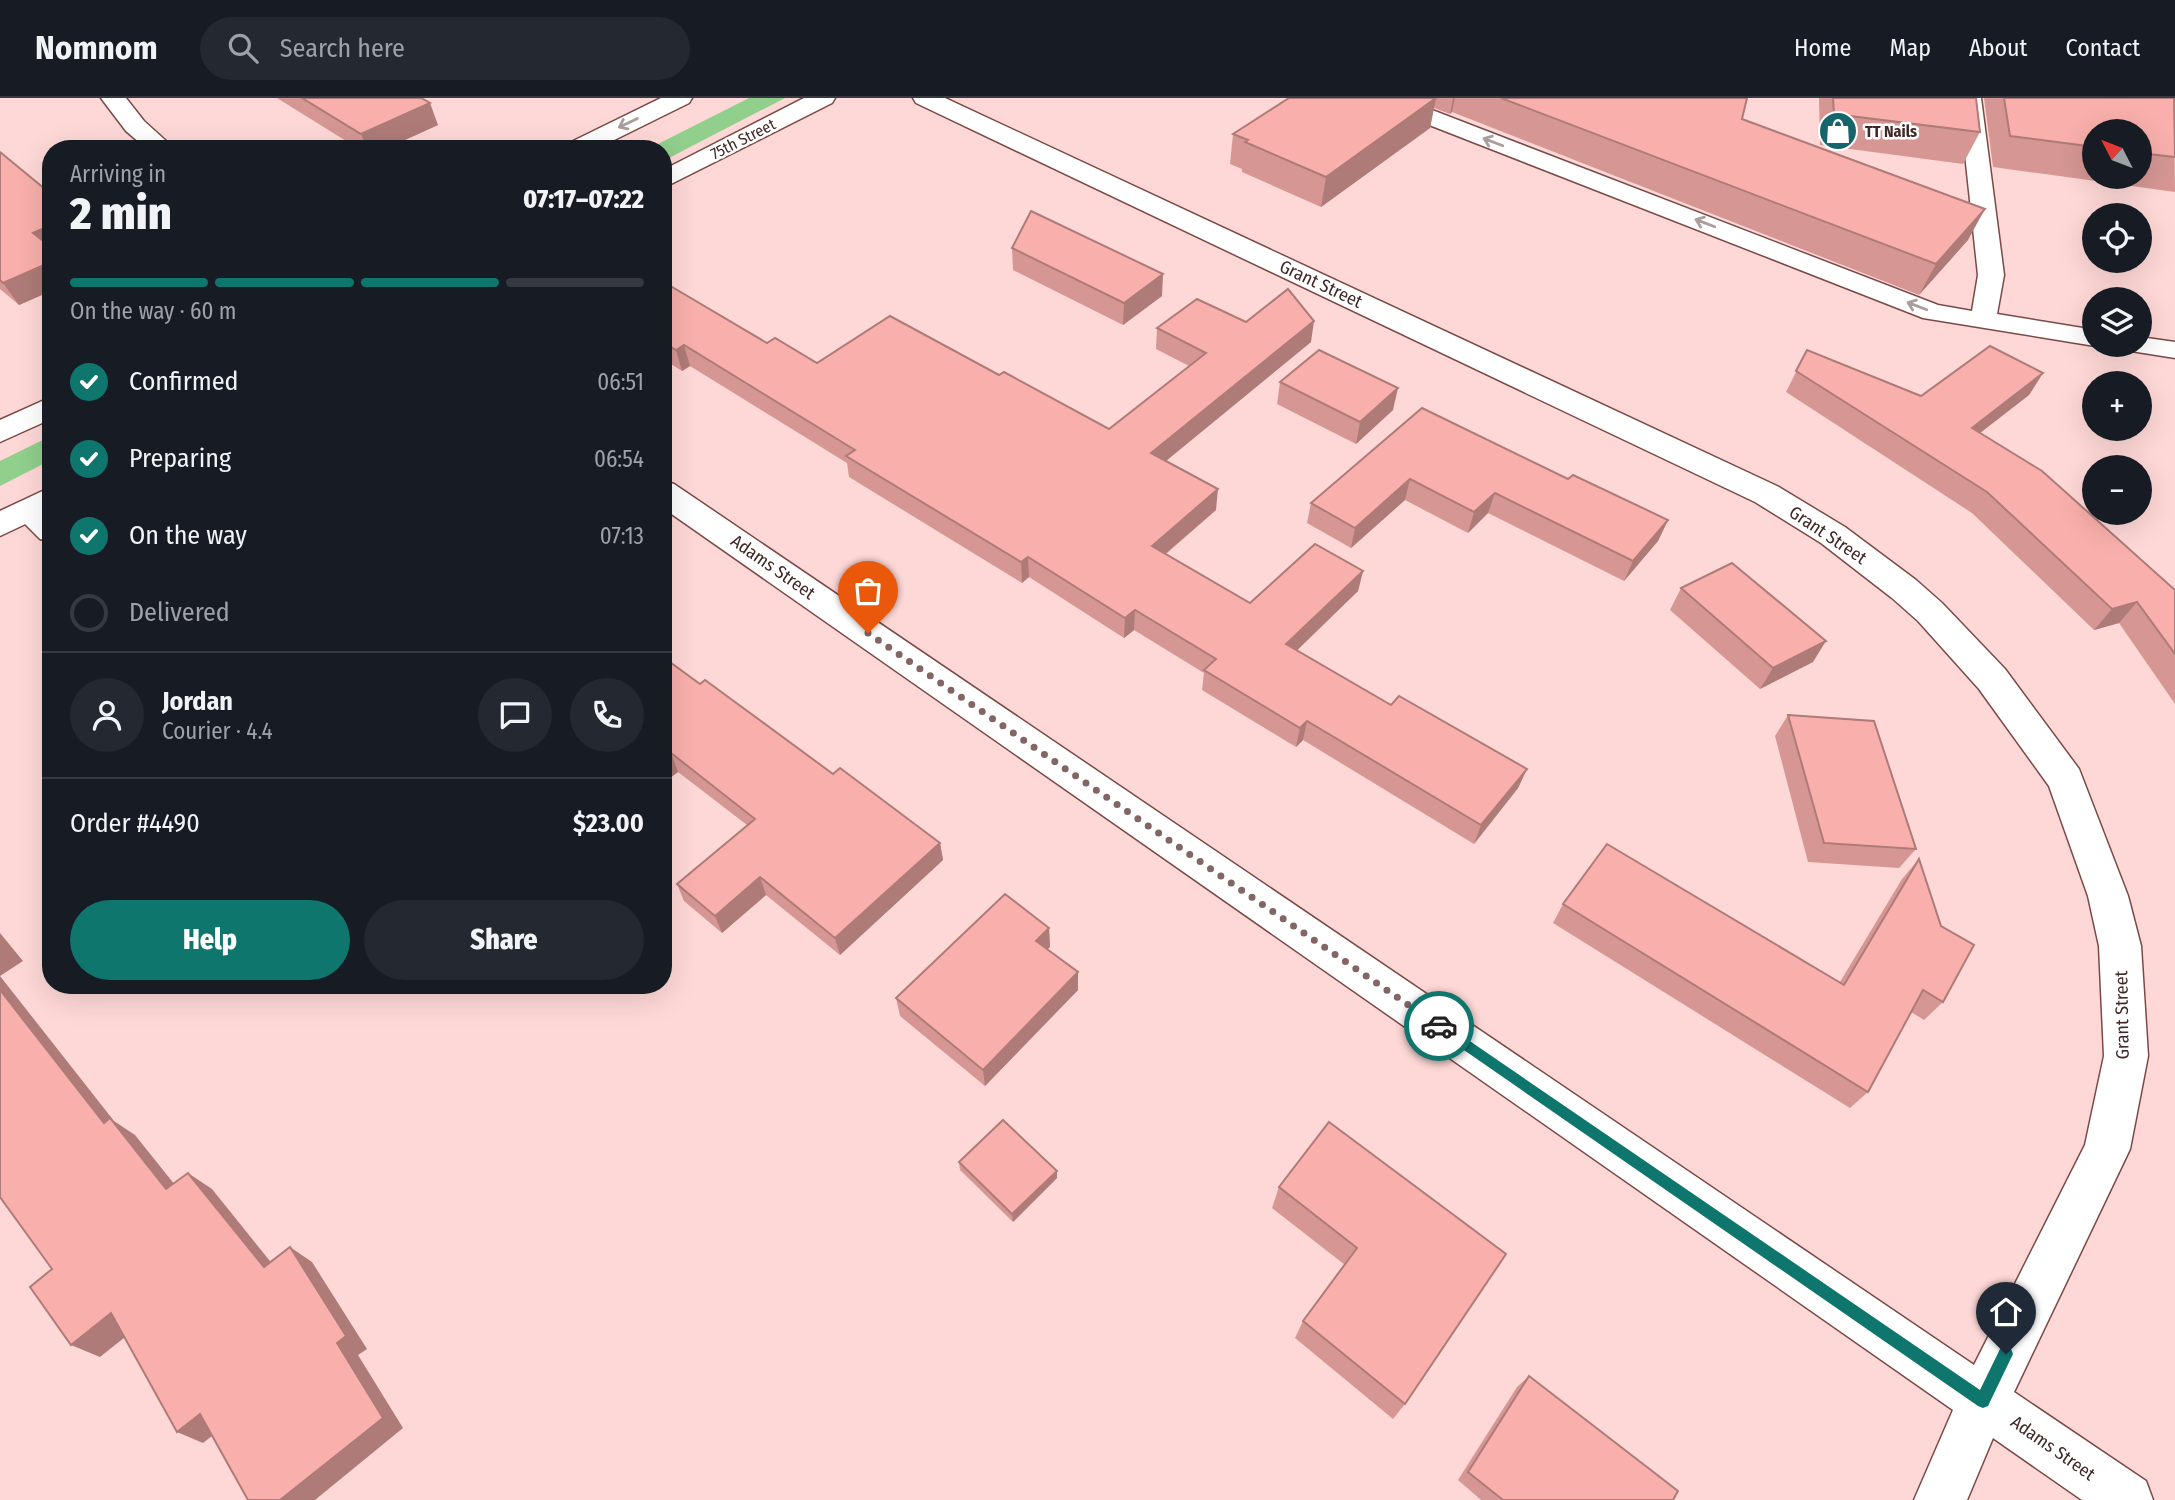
<!DOCTYPE html>
<html lang="en">
<head>
<meta charset="utf-8">
<style>
  body { margin:0; font-family:"Fira Sans Condensed",sans-serif; background:#242831; color:#f1f3f6; height:100vh; display:flex; flex-direction:column; font-size:26px; white-space:nowrap }
  * { box-sizing:border-box; margin:0 }
  p { font-size:23px; color:#9ea1a6 }
  .icon { flex:none; width:38px; height:38px; fill:none; stroke:currentColor; stroke-width:2; stroke-linecap:round; stroke-linejoin:round }
  .map { position:relative; flex:1; overflow:hidden }
  .side { position:absolute; left:42px; top:42px; width:630px; height:854px; display:flex; flex-direction:column; background:#171b24; border-radius:28px; box-shadow:0 7px 28px #0002 }
  .side>* { flex:none }
  .needle { width:46px; rotate:312deg }
  .controls { position:absolute; left:2082px; top:21px; display:grid; gap:14px }
  .controls a { display:grid; place-items:center; width:70px; height:70px; border-radius:50%; background:#171b24; box-shadow:0 7px 28px #0002; font-size:35px }
  .pin { position:absolute; display:grid; place-items:center; width:60px; height:60px; color:#fff; margin:-72px -30px; border-radius:50% 50% 50% 0; rotate:-45deg; box-shadow:0 0 7px #0007 }
  .pin .icon { rotate:45deg }
  .courier { position:absolute; display:grid; place-items:center; width:70px; height:70px; margin:-35px; border:5px solid #0f766e; border-radius:50%; background:#fff; color:#222; box-shadow:0 2px 9px #0007 }
  .headline em { font-style:normal; font-weight:800 }
  .headline div { display:flex; flex-direction:column-reverse }
  .headline { display:flex; align-items:center; justify-content:space-between; height:119px; padding:0 28px }
  h1 { font-size:46px; font-weight:800; line-height:52px }
  .bar { display:grid; grid-template-columns:repeat(4,1fr); gap:10px 7px; align-content:center; height:84px; padding:0 28px }
  .bar i { height:9px; border-radius:5px; background:#363941 }
  .bar .selected { background:#0f766e }
  .bar p { grid-column:span 4 }
  .line { display:flex; align-items:center; gap:18px; padding:0 28px; border-top:2px solid #363941 }
  .line div { flex:1 }
  .round { display:grid; place-items:center; flex:none; width:74px; height:74px; border-radius:37px; background:#242831 }
  ol { padding:0 28px; list-style:none }
  li { display:flex; align-items:center; gap:21px; height:77px }
  li p { margin-inline-start:auto }
  li .icon { padding:7px; border-radius:50%; background:#0f766e; color:#fff; stroke-width:4 }
  li:last-child { color:#9ea1a6 }
  li i { width:38px; height:38px; border:4px solid #363941; border-radius:50% }
  .cta { display:flex; gap:14px; margin-top:auto; padding:14px 28px }
  .cta a { flex:1; height:80px; border-radius:42px; background:#0f766e; color:#fff; font-size:28px; font-weight:800; line-height:80px; text-align:center }
  .cta a+a { background:#242831; color:#f1f3f6 }
  header { display:flex; align-items:center; gap:42px; box-sizing:border-box; height:98px; padding:0 35px; background:#171b24; border-bottom:2px solid #363941 }
  header strong { font-size:33px }
  nav { display:flex; gap:38px; margin-inline-start:auto; font-size:24px }
  .search { width:490px; height:63px; background:#242831; display:flex; align-items:center; gap:18px; box-sizing:border-box; padding:0 24px; border-radius:38px; color:#9ea1a6; font-size:26px }
  .map>svg:first-child { display:block }
  .green { fill:#90cf8c }
  .lines { fill:none; stroke-linecap:round; stroke-linejoin:round }
  .service-casing { stroke:#7c4946; stroke-width:3 }
  .minor-casing { stroke:#7c4946; stroke-width:3 }
  .secondary-casing { stroke:#7c4946; stroke-width:3 }
  .service { fill:#fff; fill-rule:evenodd }
  .minor { fill:#fff; fill-rule:evenodd }
  .secondary { fill:#fff; fill-rule:evenodd }
  .wall { fill:#d69794; fill-rule:evenodd }
  .shaded-wall { fill:#ae7b78 }
  .building { fill:#f9b0ac; stroke:#ae7b78; stroke-width:2 }
  .oneway { stroke:#a99e9d }
  .route { fill:#0f766e }
  .done { stroke:#826664; stroke-width:7; stroke-dasharray:0 12.6 }
  .labels { text-anchor:middle; dominant-baseline:central; stroke-width:5; stroke-linejoin:round; paint-order:stroke }
  .far-poi-label { font-size:16px; font-weight:bold; fill:#3f2826; stroke:#fff; text-anchor:start }
  .far-street-label { font-size:16px; fill:#3f2826; stroke:#fff }
  .street-label { font-size:18px; fill:#3f2826; stroke:#fff }
</style>
</head>
<body>
<header>
<strong>Nomnom</strong>
<div class="search"><svg class="icon" aria-label="search" viewBox="0 0 24 24"><circle cx="10" cy="10" r="6"/><path d="M15 15l6 6"/></svg>Search here</div>
<nav><a>Home</a><a>Map</a><a>About</a><a>Contact</a></nav>
</header>
<div class="map">
<svg width="2175" height="1402" viewBox="0 0 2175 1402">
  <rect width="100%" height="100%" fill="#fed8d6"/>
  <!-- green -->
  <g class="green">
    <polygon points="749,0 785,0 663,63 663,51 648,51"/>
    <polygon points="51,338 51,362 0,388 0,363"/>
  </g>
  <g class="lines">
    <defs>
      <g id="service">
        <polygon points="1370,0 1401,0 1938,207 1972,213 1978,177 1959,0 1981,0 2004,177 1997,216 2095,232 2095,247 2100,247 2095,248 1923,220 1373,5"/>
        <polygon points="2140,239 2175,244 2175,260 2131,253 2127,247 2140,247"/>
        <polygon points="27,403 37,406 51,417 51,444 40,441 12,413 17,406"/>
      </g>
      <g id="minor">
        <polygon points="101,0 126,0 144,23 175,51 147,51 126,33"/>
        <polygon points="913,0 945,0 1777,388 1845,429 1916,482 1942,505 2005,571 2079,671 2128,798 2141,848 2148,958 2130,1051 2014,1294 2146,1383 2153,1402 2082,1402 1993,1340 1967,1402 1914,1402 1953,1312 663,410 663,383 674,386 1974,1267 2085,1047 2104,958 2099,848 2088,798 2049,688 1979,591 1918,523 1892,500 1821,445 1755,404 916,5"/>
      </g>
      <g id="secondary">
        <polygon points="661,0 692,0 689,5 596,51 564,51 567,46"/>
        <polygon points="804,0 835,0 832,5 663,90 663,72"/>
        <polygon points="51,299 51,321 0,344 0,322"/>
        <polygon points="51,389 51,414 0,438 0,413"/>
      </g>
    </defs>
    <!-- service casing -->
    <use href="#service" class="service-casing"/>
    <!-- minor casing -->
    <use href="#minor" class="minor-casing"/>
    <!-- secondary casing -->
    <use href="#secondary" class="secondary-casing"/>
    <!-- service -->
    <use href="#service" class="service"/>
    <!-- minor -->
    <use href="#minor" class="minor"/>
    <!-- secondary -->
    <use href="#secondary" class="secondary"/>
  </g>
  <!-- wall -->
  <g class="wall">
    <polygon points="277,0 421,0 438,27 385,51 359,51"/>
    <polygon points="1289,0 1747,0 1742,21 1968,142 1919,197 1452,14 1450,16 1434,10 1430,30 1321,109 1242,74 1242,71 1230,66 1233,36"/>
    <polygon points="1819,0 1976,0 1980,34 1963,66 1820,47"/>
    <path d="M1984,0H2174L2175,94L1993,69ZM2095,33H2140V79H2095Z"/>
    <polygon points="0,54 51,96 51,193 19,207 0,191"/>
    <polygon points="1012,150 1162,198 1123,227 1013,172"/>
    <polygon points="663,189 767,245 817,265 999,277 1109,331 1189,268 1156,251 1157,230 1246,224 1311,244 1166,363 1216,412 1166,456 1250,505 1363,473 1358,493 1297,552 1391,607 1527,671 1518,690 1474,746 1303,642 1296,649 1202,592 1204,575 1134,532 1124,540 1029,479 1022,485 849,379 847,365 690,268 682,273 663,261"/>
    <polygon points="1807,252 1921,298 2043,275 2029,297 1980,335 2175,492 2175,606 2119,525 2094,532 1972,415 1786,294"/>
    <polygon points="1280,284 1393,312 1356,346 1277,306"/>
    <polygon points="1422,310 1568,381 1668,422 1658,443 1624,483 1488,415 1468,435 1405,402 1351,450 1307,425 1311,405"/>
    <polygon points="1681,490 1813,564 1760,591 1670,512"/>
    <polygon points="663,559 700,586 833,676 940,745 943,762 840,857 766,797 722,835 684,803 677,786 747,727 678,674 663,685"/>
    <polygon points="1788,617 1916,751 1899,770 1808,764 1775,638"/>
    <polygon points="1919,761 1943,904 1924,922 1911,914 1868,994 1850,1010 1553,825 1563,806 1840,884 1902,781"/>
    <polygon points="1049,830 1050,849 1047,851 1078,892 985,988 900,918 896,900"/>
    <polygon points="1329,1024 1405,1306 1393,1321 1295,1240 1303,1223 1345,1167 1272,1110 1279,1089"/>
    <polygon points="959,1064 1057,1080 1013,1124 960,1072"/>
    <polygon points="1529,1278 1673,1402 1481,1402 1458,1382 1517,1289"/>
  </g>
  <!-- shaded-wall -->
  <g class="shaded-wall">
    <polygon points="1436,0 1430,30 1321,109 1326,79"/>
    <polygon points="1453,0 1455,0 1452,14 1450,16"/>
    <polygon points="430,5 438,27 385,51 367,51 361,36"/>
    <polygon points="1985,111 1968,142 1919,197 1936,166"/>
    <polygon points="51,127 51,156 33,135"/>
    <polygon points="51,164 51,193 19,207 3,185"/>
    <polygon points="1163,176 1162,198 1123,227 1124,205"/>
    <polygon points="1314,223 1311,244 1150,376 1151,355"/>
    <polygon points="684,247 690,268 682,273 676,252"/>
    <polygon points="2043,275 2029,297 1958,352 1972,330"/>
    <polygon points="1398,290 1393,312 1356,346 1360,324"/>
    <polygon points="1410,381 1405,402 1351,450 1355,430"/>
    <polygon points="1218,391 1216,412 1151,468 1152,448"/>
    <polygon points="1495,395 1488,415 1468,435 1474,414"/>
    <polygon points="1668,422 1658,443 1624,483 1633,463"/>
    <polygon points="1028,459 1029,479 1022,485 1021,464"/>
    <polygon points="1363,473 1358,493 1283,566 1286,546"/>
    <polygon points="2137,504 2119,525 2094,532 2112,511"/>
    <polygon points="1135,512 1134,532 1124,540 1125,520"/>
    <polygon points="1826,543 1813,564 1760,591 1773,570"/>
    <polygon points="1307,623 1303,642 1296,649 1300,630"/>
    <polygon points="671,655 678,674 663,685 663,661"/>
    <polygon points="1527,671 1518,690 1474,746 1481,727"/>
    <polygon points="940,745 943,762 840,857 835,840"/>
    <polygon points="760,779 766,797 722,835 715,818"/>
    <polygon points="1049,830 1050,849 1037,861 1036,843"/>
    <polygon points="0,835 23,863 0,878 114,1023 135,1037 191,1107 166,1091 104,1025 0,892"/>
    <polygon points="1078,874 1078,892 985,988 983,972"/>
    <polygon points="1057,1073 1057,1080 1013,1124 1012,1116"/>
    <polygon points="188,1075 212,1091 286,1183 264,1169"/>
    <polygon points="290,1149 312,1164 367,1251 358,1257 403,1330 315,1402 280,1402 337,1245"/>
    <polygon points="111,1215 139,1228 100,1259 71,1247"/>
    <polygon points="200,1316 226,1327 203,1345 177,1334"/>
  </g>
  <!-- building -->
  <g class="building">
    <polygon points="302,0 421,0 430,5 361,36"/>
    <polygon points="1289,0 1436,0 1326,79 1245,44 1248,42 1233,36"/>
    <polygon points="1501,0 1747,0 1742,21 1985,111 1936,166"/>
    <polygon points="1833,0 1976,0 1980,34 1834,16"/>
    <polygon points="2004,0 2174,0 2175,59 2140,55 2140,33 2095,33 2095,49 2010,38"/>
    <polygon points="0,54 51,96 51,127 33,135 51,149 51,164 3,185 0,182"/>
    <polygon points="1031,113 1163,176 1124,205 1012,150"/>
    <polygon points="667,186 767,245 775,240 817,265 890,218 999,277 1004,274 1109,331 1206,255 1157,230 1197,201 1246,224 1288,191 1314,223 1151,355 1218,391 1152,448 1250,505 1315,446 1363,473 1286,546 1391,607 1399,598 1527,671 1481,727 1307,623 1300,630 1204,572 1216,561 1135,512 1125,520 1028,459 1021,464 846,358 855,352 684,247 676,252 663,244 663,189"/>
    <polygon points="1990,248 2043,275 1972,330 2042,373 2175,492 2175,556 2137,504 2112,511 1987,394 1796,273 1807,252 1921,298"/>
    <polygon points="1319,252 1398,290 1360,324 1280,284"/>
    <polygon points="1422,310 1568,381 1573,377 1668,422 1633,463 1495,395 1474,414 1410,381 1355,430 1311,405"/>
    <polygon points="1732,465 1826,543 1773,570 1681,490"/>
    <polygon points="663,559 700,586 705,582 833,676 840,670 940,745 835,840 760,779 715,818 677,786 755,721 671,655 663,661"/>
    <polygon points="1788,617 1874,623 1916,751 1824,745"/>
    <polygon points="1607,746 1844,887 1919,761 1941,828 1974,847 1943,904 1923,892 1868,994 1563,806"/>
    <polygon points="1005,796 1049,830 1036,843 1078,874 983,972 896,900"/>
    <polygon points="0,892 104,1025 110,1020 166,1091 188,1075 264,1169 290,1149 346,1238 337,1245 383,1320 280,1402 248,1402 200,1316 177,1334 111,1215 71,1247 30,1189 52,1171 0,1099"/>
    <polygon points="1003,1022 1057,1073 1012,1116 959,1064"/>
    <polygon points="1329,1024 1506,1156 1405,1306 1303,1223 1357,1150 1279,1089"/>
    <polygon points="1529,1278 1678,1393 1673,1402 1503,1402 1468,1374"/>
  </g>
  <!-- one-way arrows -->
  <defs><path id="oneway-shaft" d="M-6 0H5M1.5-3L5.5 0L1.5 3" fill="none" stroke-width="1.6" stroke-linecap="round" stroke-linejoin="round" transform="scale(1.75)"/></defs>
  <g class="oneway">
    <use href="#oneway-shaft" transform="translate(628 25) rotate(154)"/>
    <use href="#oneway-shaft" transform="translate(1493 44) rotate(-159)"/>
    <use href="#oneway-shaft" transform="translate(1705 125) rotate(-159)"/>
    <use href="#oneway-shaft" transform="translate(1917 208) rotate(-159)"/>
  </g>
  <!-- route -->
  <polygon class="route" points="1439,922 1980,1292 2000,1251 2006,1249 2011,1251 2013,1256 1988,1308 1983,1310 1978,1308 1435,932 1435,924"/>
  <g class="lines">
    <!-- done -->
    <polyline class="done" points="868,535 1439,928"/>
  </g>
  <!-- icons -->
  <defs>
    <symbol id="shop-disc" viewBox="-11 -11 22 22"><circle r="9.5" fill="#17656c" stroke="#fff"/><path d="M-5-2.5h2.3a2.7 3.5 0 0 1 5.4 0H5L5.5 6h-11ZM-1.5-2.5h3a1.5 2.3 0 0 0-3 0Z" fill="#fff"/></symbol>
  </defs>
  <g fill-rule="evenodd">
    <use href="#shop-disc" x="1816" y="11" width="44" height="44"/>
  </g>
  <g class="labels">
    <!-- far-poi labels -->
    <g class="far-poi-label">
      <text x="1865" y="33">TT Nails</text>
    </g>
    <!-- far-street labels -->
    <g class="far-street-label">
      <text transform="translate(743 41) rotate(-27)">75th Street</text>
    </g>
    <!-- street labels -->
    <g class="street-label">
      <text transform="translate(1321 186) rotate(25)">Grant Street</text>
      <text transform="translate(1828 437) rotate(34)">Grant Street</text>
      <text transform="translate(773 469) rotate(35)">Adams Street</text>
      <text transform="translate(2122 917) rotate(-91)">Grant Street</text>
      <text transform="translate(2053 1350) rotate(35)">Adams Street</text>
    </g>
  </g>
</svg>
<div class="controls">
<a><svg class="needle" viewBox="-14 -14 28 28"><path d="M0-13l5 13h-10z" fill="#e53935"/><path d="M0 13l5-13h-10z" fill="#9ea1a6"/></svg></a>
<a><svg class="icon" aria-label="locate" viewBox="0 0 24 24"><circle cx="12" cy="12" r="6"/><path d="M12 2v4M12 18v4M2 12h4M18 12h4"/></svg></a>
<a><svg class="icon" aria-label="layers" viewBox="0 0 24 24"><path d="M12 4l9 5-9 5-9-5zM3 14l9 5 9-5"/></svg></a>
<a>+</a>
<a>−</a>
</div>
<div class="pin" style="left:868px;top:535px;background:#ea580c"><svg class="icon" aria-label="bag" viewBox="0 0 24 24"><path d="M5 8h14l-1 12H6zM9 8a3 3 0 0 1 6 0"/></svg></div>
<div class="pin" style="left:2006px;top:1256px;background:#1f2937"><svg class="icon" aria-label="home" viewBox="0 0 24 24"><path d="M3 11l9-7 9 7M6 9v11h12V9"/></svg></div>
<div class="courier" style="left:1439px;top:928px"><svg class="icon" aria-label="car" viewBox="0 0 24 24"><path d="M5 17H2v-5l4-1 3-4h7l3 4 3 1v5h-3M9 17h6M6 11h13"/><circle cx="7" cy="17" r="2"/><circle cx="17" cy="17" r="2"/></svg></div>
<section class="side">
<div class="headline"><div><h1>2 min</h1><p>Arriving in</p></div><em>07:17–07:22</em></div>
<div class="bar"><i class="selected"></i><i class="selected"></i><i class="selected"></i><i></i><p>On the way · 60 m</p></div>
<ol>
<li><svg class="icon" aria-label="check" viewBox="0 0 24 24"><path d="M5 12l5 5 9-10"/></svg>Confirmed<p>06:51</p></li>
<li><svg class="icon" aria-label="check" viewBox="0 0 24 24"><path d="M5 12l5 5 9-10"/></svg>Preparing<p>06:54</p></li>
<li><svg class="icon" aria-label="check" viewBox="0 0 24 24"><path d="M5 12l5 5 9-10"/></svg>On the way<p>07:13</p></li>
<li><i></i>Delivered</li>
</ol>
<div class="line" style="height:126px"><a class="round"><svg class="icon" aria-label="person" viewBox="0 0 24 24"><circle cx="12" cy="8" r="4"/><path d="M4 21q1-7 8-7t8 7"/></svg></a><div><b>Jordan</b><p>Courier · 4.4</p></div><a class="round"><svg class="icon" aria-label="chat" viewBox="0 0 24 24"><path d="M4 5h16v11H9l-5 4z"/></svg></a><a class="round"><svg class="icon" aria-label="phone" viewBox="0 0 24 24"><path d="M5 4h4l2 5-3 2q2 4 5 5l2-3 5 2v4C11 20 4 13 5 4z"/></svg></a></div>
<div class="line" style="height:91px"><div>Order #4490</div><b>$23.00</b></div>
<div class="cta"><a>Help</a><a>Share</a></div>
</section>
</div>
</body>
</html>
